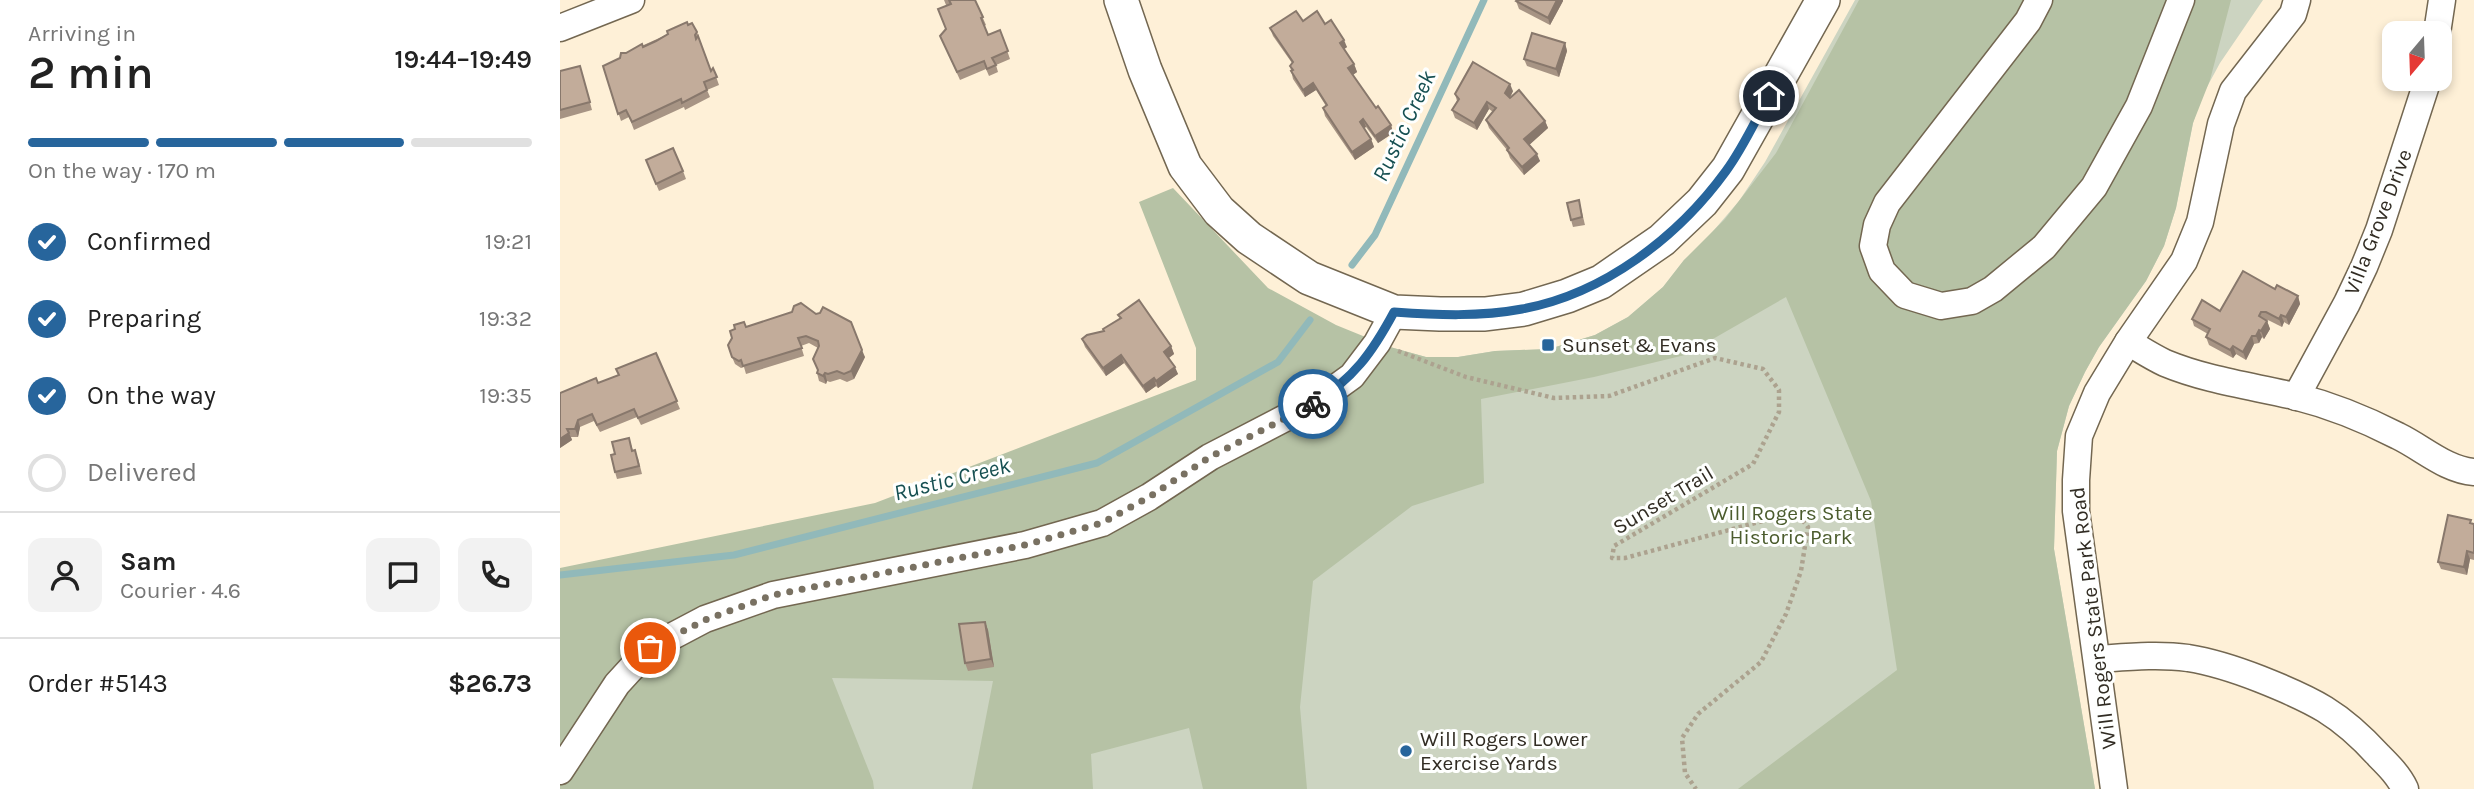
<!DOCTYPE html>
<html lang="en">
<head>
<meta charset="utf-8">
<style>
  body { margin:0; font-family:Karla,sans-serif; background:#f2f2f2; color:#222; height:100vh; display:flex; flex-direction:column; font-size:26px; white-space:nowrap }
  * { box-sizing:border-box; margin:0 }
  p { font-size:23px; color:#767676 }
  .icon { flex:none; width:38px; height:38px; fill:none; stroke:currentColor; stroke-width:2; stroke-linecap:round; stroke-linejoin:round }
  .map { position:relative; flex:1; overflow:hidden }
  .side { display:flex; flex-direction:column; background:#fff; width:560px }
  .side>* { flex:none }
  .needle { width:46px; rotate:199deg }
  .buttons { position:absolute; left:1822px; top:21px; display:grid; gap:14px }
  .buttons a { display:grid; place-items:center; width:70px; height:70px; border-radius:14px; background:#fff; box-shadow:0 4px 10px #0003; font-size:35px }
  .pin { position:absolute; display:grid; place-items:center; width:60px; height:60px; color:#fff; margin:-30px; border:4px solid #fff; border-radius:50%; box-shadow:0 2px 7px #0007 }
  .courier { position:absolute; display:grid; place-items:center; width:70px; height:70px; margin:-35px; border:5px solid #27659c; border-radius:50%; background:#fff; color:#222; box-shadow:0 2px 9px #0007 }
  .headline em { font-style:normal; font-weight:600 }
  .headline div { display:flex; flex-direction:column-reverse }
  .headline { display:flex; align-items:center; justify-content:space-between; height:119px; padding:0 28px }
  h1 { font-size:46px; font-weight:600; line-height:52px }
  .bar { display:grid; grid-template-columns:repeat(4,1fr); gap:10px 7px; align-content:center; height:84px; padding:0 28px }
  .bar i { height:9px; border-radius:5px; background:#e0e0e0 }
  .bar .active { background:#27659c }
  .bar p { grid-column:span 4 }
  .line { display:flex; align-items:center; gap:18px; padding:0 28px; border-top:2px solid #e0e0e0 }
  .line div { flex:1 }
  .round { display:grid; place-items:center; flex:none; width:74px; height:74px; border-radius:14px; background:#f2f2f2 }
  ol { padding:0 28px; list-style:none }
  li { display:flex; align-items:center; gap:21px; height:77px }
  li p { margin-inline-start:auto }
  li .icon { padding:7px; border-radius:50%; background:#27659c; color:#fff; stroke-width:4 }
  li:last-child { color:#767676 }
  li i { width:38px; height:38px; border:4px solid #e0e0e0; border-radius:50% }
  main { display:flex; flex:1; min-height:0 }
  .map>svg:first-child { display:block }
  .green { fill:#ccd4c1 }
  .forest { fill:#b6c2a5 }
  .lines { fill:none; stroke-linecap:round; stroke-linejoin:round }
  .stream { stroke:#91b9ba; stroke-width:7 }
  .minor-casing { stroke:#736751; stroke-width:29 }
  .major-casing { stroke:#736751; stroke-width:36 }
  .path { stroke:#aca28f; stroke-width:4.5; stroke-dasharray:3.5 3.5; stroke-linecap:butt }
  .minor { stroke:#fff; stroke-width:26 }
  .major { stroke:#fff; stroke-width:33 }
  .wall { fill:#a79484 }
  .shaded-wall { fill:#88786c }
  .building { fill:#c2ac9a; stroke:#88786c; stroke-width:2 }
  .done { stroke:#797162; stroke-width:7; stroke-dasharray:0 12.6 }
  .route { stroke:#27659c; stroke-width:9 }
  .poi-dot { fill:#27659c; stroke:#fefffe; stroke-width:2.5 }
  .labels { text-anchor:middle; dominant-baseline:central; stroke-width:6; stroke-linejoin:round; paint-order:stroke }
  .street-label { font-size:21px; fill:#312c23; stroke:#fefffe }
  .poi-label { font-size:21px; fill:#312c23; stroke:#fefffe; text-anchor:start }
  .park-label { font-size:21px; fill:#4b5c2d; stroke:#fefffe }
  .water-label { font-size:23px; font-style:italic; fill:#154f51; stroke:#fefffe }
</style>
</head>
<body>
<main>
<section class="side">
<div class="headline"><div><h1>2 min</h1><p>Arriving in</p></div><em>19:44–19:49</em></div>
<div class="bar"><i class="active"></i><i class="active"></i><i class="active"></i><i></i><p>On the way · 170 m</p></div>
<ol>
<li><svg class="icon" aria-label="check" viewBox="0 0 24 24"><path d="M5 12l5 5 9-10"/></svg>Confirmed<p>19:21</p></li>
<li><svg class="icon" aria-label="check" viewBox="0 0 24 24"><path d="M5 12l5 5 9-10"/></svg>Preparing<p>19:32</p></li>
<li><svg class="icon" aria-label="check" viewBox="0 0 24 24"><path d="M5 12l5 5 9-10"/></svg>On the way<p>19:35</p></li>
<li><i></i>Delivered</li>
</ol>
<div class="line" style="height:126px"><a class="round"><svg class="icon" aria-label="person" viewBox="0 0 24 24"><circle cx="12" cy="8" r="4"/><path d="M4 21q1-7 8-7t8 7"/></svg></a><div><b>Sam</b><p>Courier · 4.6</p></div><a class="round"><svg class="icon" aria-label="chat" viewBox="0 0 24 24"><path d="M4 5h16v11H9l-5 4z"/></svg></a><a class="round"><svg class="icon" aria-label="phone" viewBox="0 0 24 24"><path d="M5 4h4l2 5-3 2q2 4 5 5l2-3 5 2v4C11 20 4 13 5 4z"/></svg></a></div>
<div class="line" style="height:91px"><div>Order #5143</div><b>$26.73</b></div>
</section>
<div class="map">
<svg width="1914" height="789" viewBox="0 0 1914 789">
  <rect width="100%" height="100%" fill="#fef0d7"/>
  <!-- green -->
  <polygon class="green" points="1295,0 1703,0 1660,63 1641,98 1633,123 1616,208 1604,246 1586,281 1539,347 1525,372 1509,406 1497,451 1494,549 1535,789 2,789 830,347 866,357 898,357 935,351 989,349 1035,335 1068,317 1103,287 1124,260 1142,244 1179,201 1205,162"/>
  <!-- forest -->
  <polygon class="forest" points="1299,0 1671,0 1650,80 1633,123 1616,208 1604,246 1586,281 1539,347 1525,372 1509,406 1497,451 1494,549 1535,789 1178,789 1337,670 1311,501 1226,297 1125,355 1034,377 921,399 924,483 852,506 753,581 740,707 747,789 643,789 629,728 531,754 533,789 412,789 433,681 272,678 313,781 314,789 0,789 0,568 315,503 636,380 636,348 579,202 613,188 708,288 776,325 830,347 866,357 898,357 935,351 989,349 1035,335 1068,317 1103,287 1124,260 1165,219 1216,153"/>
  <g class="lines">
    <!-- stream -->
    <g class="stream">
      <polyline points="792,265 815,235 924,0"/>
      <polyline points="0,575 174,555 537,463 718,362 750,320"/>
    </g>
    <defs>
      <g id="minor">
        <polyline points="1479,0 1468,21 1327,203 1317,225 1313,246 1322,271 1345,295 1381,306 1412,301 1433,289 1484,247 1534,187 1579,106 1621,0"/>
        <polyline points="0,28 71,0"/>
        <polyline points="1877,33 1882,0"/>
        <path d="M1568,342C1580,349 1592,357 1605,363C1646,380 1691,386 1734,396C1770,405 1805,419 1838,436C1863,448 1886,470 1914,472"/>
        <polyline points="1736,397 1787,303 1804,267 1819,230 1868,79"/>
        <path d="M1538,659C1568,657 1598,654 1628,658C1653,662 1677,670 1700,679C1753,700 1780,713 1819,756C1829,766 1839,776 1845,789"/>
        <polyline points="0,771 57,684 90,648 145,619 213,595 465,545 542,523 589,497 650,457 756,402 792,376 817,343 834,312"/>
        <polyline points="1554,789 1516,511 1516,480 1519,436 1537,393 1568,342 1624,261 1640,222 1661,124 1673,91 1733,14 1737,0"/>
      </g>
      <polyline id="major" points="561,0 585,70 625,166 659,211 689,238 749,278 834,312 880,314 925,314 964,309 1007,296 1041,282 1102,240 1142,202 1168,169 1263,0"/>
    </defs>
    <!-- minor casing -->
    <use href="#minor" class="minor-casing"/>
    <!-- major casing -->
    <use href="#major" class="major-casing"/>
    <!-- path -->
    <polyline class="path" points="838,351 906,377 994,398 1049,396 1155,358 1203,369 1219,390 1219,412 1193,464 1054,546 1052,558 1065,558 1236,512 1248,527 1241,571 1226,614 1201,662 1138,714 1122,738 1125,773 1136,789"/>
    <!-- minor -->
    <use href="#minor" class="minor"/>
    <!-- major -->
    <use href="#major" class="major"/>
  </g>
  <!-- wall -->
  <g class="wall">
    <polygon points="384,0 415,0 426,25 424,26 428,35 440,30 450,59 436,65 438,72 429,76 426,69 400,80 380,36 386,29 386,5"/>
    <polygon points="956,1 1003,1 990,25 959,9"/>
    <polygon points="765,24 787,47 784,49 794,64 797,72 793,75 816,108 831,125 833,133 818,143 806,127 804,128 811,139 814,147 795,160 765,116 763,108 766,106 756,90 745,97 733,79 730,66 732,63 713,36 710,28"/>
    <polygon points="128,25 137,32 151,71 153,68 159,85 147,90 150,97 125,110 124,107 74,130 69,117 61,121 43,66 60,58 66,53"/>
    <polygon points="1005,43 1007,51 999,77 967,66 964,59"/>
    <polygon points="0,71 22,73 32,110 0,119"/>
    <polygon points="953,91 950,98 985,121 988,128 969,145 980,161 964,175 950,158 947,150 929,128 926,120 933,112 929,109 917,130 895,118 892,110 897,101 895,94"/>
    <polygon points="86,160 123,171 126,179 99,191"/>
    <polygon points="1019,200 1025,225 1013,227 1011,220"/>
    <polygon points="1715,289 1738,296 1740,304 1729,325 1724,322 1722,327 1708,320 1705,320 1707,321 1710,329 1704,339 1702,337 1699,343 1694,344 1686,360 1676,354 1673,358 1649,345 1646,337 1648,334 1634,326 1632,319 1660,311"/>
    <polygon points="232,312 305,357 294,379 287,382 280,379 270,382 267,381 266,384 259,381 257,373 258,371 253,359 258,348 249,343 241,346 244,356 186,374 184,367 181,368 175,364 172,357 186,327"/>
    <polygon points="558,315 611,346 614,354 609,358 618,374 598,388 596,386 586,393 564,363 546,376 525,347 522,339 544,331 560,318"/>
    <polygon points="96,353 120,409 81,425 77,417 40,432 34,421 20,427 18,437 11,437 12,440 0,448 0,393 38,383 59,375"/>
    <polygon points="69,438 73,451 78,458 82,474 57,479 55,472 55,454"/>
    <polygon points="1914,524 1914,560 1910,559 1907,575 1881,569 1878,562"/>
    <polygon points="425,622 428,630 434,667 408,671 405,663"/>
  </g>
  <!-- shaded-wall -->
  <g class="shaded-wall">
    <polygon points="997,0 1003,0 1003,1 990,25 988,18"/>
    <polygon points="784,40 787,47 783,50 780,43"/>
    <polygon points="1005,43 1007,51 999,77 996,69"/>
    <polygon points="794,64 797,72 791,76 788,68"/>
    <polygon points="753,83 756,90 745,97 743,90"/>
    <polygon points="950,84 953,91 948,101 945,93"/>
    <polygon points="927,102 929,109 917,130 914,123"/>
    <polygon points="803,119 806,127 802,129 800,122"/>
    <polygon points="985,121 988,128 967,147 964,139"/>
    <polygon points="831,125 833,133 818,143 815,136"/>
    <polygon points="811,139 814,147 795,160 792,152"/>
    <polygon points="977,154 980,161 964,175 962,167"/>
    <polygon points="1738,296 1740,304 1729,325 1726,317"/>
    <polygon points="1721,315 1724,322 1722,327 1719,319"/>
    <polygon points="1707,321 1710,329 1704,339 1701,331"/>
    <polygon points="1699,330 1702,337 1699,343 1696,336"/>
    <polygon points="1692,336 1694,344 1686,360 1683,352"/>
    <polygon points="611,346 614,354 607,359 604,352"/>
    <polygon points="1673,346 1676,354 1673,358 1670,350"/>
    <polygon points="302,350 305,357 294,379 291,371"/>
    <polygon points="561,355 564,363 546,376 543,368"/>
    <polygon points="615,367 618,374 598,388 596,381"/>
    <polygon points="265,373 267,381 266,384 263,376"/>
    <polygon points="594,378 596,386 586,393 583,386"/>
    <polygon points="18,420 20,427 18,437 15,429"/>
    <polygon points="9,433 12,440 0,448 0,439"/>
    <polygon points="1907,551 1910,559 1907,575 1904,567"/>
    <polygon points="425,622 428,630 434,667 431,659"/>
  </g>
  <!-- building -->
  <g class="building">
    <polygon points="389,0 415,0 423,17 421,18 428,35 440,30 448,51 432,58 436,65 427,69 424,61 397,72 380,36 386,29 378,9 391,4"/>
    <polygon points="957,0 997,0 988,18 956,1"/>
    <polygon points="736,11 743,21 757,11 765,24 771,20 784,40 780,43 794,64 788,68 816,108 818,106 831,125 815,136 803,119 800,122 811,139 792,152 763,108 767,105 753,83 743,90 731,71 733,70 730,66 733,62 710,28"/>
    <polygon points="127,22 128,25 132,23 137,32 135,35 136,39 138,36 151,71 153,68 157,77 144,82 147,90 122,103 121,99 72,122 66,110 58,114 43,66 60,58 61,53 66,53 82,44 83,47 96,41 108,34 107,31"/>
    <polygon points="972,33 1005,43 996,69 964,59"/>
    <polygon points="913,62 950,84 945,93 950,98 959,90 985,121 964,139 977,154 962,167 947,150 949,148 926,120 936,108 927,102 914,123 892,110 899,99 895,94"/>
    <polygon points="20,66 30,102 0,110 0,71"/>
    <polygon points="113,148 123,171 96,184 86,160"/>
    <polygon points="1019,200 1022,217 1011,220 1007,203"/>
    <polygon points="1683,271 1715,289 1717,285 1738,296 1726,317 1721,315 1719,319 1706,312 1701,312 1699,316 1707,321 1701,331 1699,330 1696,336 1692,336 1683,352 1673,346 1670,350 1646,337 1650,329 1632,319 1642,300 1660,311"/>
    <polygon points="579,300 611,346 604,352 615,367 596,381 594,378 583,386 561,355 543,368 522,339 527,335 544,331 543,329 561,318 558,315"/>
    <polygon points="241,303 256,314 260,313 263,307 291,322 302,350 291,371 284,374 277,371 268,374 265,373 263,376 257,373 258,370 253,359 259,346 258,341 246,336 238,338 242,348 183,366 181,360 179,361 172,357 168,345 172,338 170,331 175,329 174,325 184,322 186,327 232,312 234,306"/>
    <polygon points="96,353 117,401 78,418 74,409 37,425 32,414 18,420 15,429 7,429 9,433 0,439 0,393 36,378 38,383 59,375 56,369"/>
    <polygon points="69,438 72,451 75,450 79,466 55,472 51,455 55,454 52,442"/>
    <polygon points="1888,515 1911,520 1910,523 1914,524 1914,553 1907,551 1904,567 1878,562"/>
    <polygon points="425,622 431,659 405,663 399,624"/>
  </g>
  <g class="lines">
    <!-- done -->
    <polyline class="done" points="90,648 145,620 213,595 465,545 542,523 589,497 650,457 753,404"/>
    <!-- route -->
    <path class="route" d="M753,404C794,378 812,353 834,312C877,315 920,317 962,309C1044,294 1118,237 1166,171C1183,148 1195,121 1209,96"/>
  </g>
  <!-- markers -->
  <g class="poi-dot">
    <rect x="981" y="338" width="14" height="14" rx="3.5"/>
    <circle cx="846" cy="751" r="7"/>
  </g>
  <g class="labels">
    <!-- street labels -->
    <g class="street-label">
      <text transform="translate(1818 222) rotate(-69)">Villa Grove Drive</text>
      <text transform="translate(1103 500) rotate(-31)">Sunset Trail</text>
      <text transform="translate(1533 618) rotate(-97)">Will Rogers State Park Road</text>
    </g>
    <!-- poi labels -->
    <g class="poi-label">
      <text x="1002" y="345">Sunset &amp; Evans</text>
      <text x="860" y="739">Will Rogers Lower<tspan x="860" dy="24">Exercise Yards</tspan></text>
    </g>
    <!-- park labels -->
    <g class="park-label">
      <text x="1231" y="513">Will Rogers State<tspan x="1231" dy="24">Historic Park</tspan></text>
    </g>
    <!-- water labels -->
    <g class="water-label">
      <text transform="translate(844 126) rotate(-65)">Rustic Creek</text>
      <text transform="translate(392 479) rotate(-14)">Rustic Creek</text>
    </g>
  </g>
</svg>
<div class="buttons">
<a><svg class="needle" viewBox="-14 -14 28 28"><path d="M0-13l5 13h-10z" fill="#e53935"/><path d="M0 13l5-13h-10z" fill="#767676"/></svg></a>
</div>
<div class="pin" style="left:90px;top:648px;background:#ea580c"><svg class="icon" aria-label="bag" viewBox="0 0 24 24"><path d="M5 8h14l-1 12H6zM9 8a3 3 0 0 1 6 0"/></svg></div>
<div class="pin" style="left:1209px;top:96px;background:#1f2937"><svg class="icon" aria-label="home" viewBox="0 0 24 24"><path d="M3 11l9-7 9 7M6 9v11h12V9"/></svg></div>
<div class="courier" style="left:753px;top:404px"><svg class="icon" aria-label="bike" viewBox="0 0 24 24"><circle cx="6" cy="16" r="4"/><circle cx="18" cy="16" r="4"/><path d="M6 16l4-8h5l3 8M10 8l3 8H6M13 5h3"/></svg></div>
</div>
</main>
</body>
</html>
